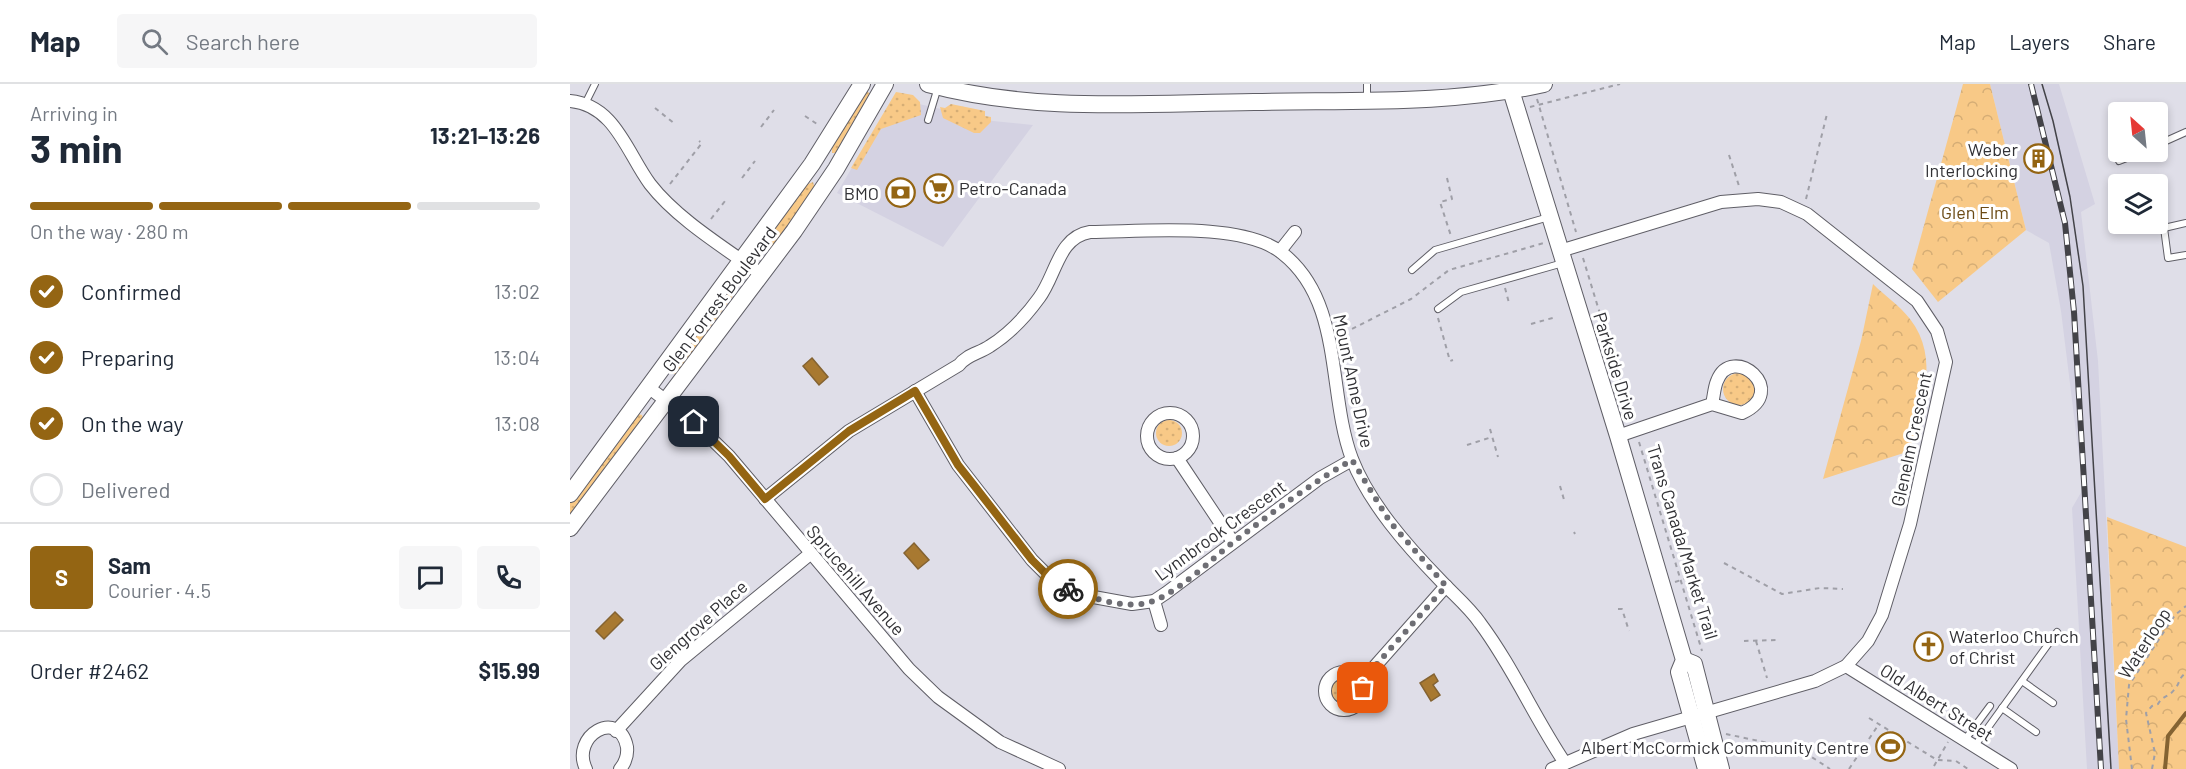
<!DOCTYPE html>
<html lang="en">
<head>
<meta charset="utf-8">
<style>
  body { margin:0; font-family:Barlow,sans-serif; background:#f6f6f7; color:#1f2937; height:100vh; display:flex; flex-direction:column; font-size:22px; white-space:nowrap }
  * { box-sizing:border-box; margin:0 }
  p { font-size:20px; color:#747a83 }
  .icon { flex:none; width:33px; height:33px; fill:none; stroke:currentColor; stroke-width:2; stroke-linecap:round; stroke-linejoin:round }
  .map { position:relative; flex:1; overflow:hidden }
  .sheet { display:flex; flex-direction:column; background:#fff; width:570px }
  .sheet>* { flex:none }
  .needle { width:39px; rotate:333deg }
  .buttons { position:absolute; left:1538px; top:18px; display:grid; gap:12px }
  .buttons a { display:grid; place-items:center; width:60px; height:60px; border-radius:6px; background:#fff; box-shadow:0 3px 9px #0003; font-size:30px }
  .pin { position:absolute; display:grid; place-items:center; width:51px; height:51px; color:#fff; margin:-26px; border-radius:12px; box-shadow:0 3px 9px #0006 }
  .courier { position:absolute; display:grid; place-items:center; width:60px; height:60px; margin:-30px; border:4px solid #946513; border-radius:50%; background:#fff; color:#222; box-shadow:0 2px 8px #0007 }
  .summary em { font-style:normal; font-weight:700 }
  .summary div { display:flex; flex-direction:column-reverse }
  .summary { display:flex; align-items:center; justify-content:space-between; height:102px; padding:0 30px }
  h1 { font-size:39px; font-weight:700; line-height:45px }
  .bar { display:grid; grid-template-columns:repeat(4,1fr); gap:9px 6px; align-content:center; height:72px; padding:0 30px }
  .bar i { height:8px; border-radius:4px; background:#e0e1e3 }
  .bar .selected { background:#946513 }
  .bar p { grid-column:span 4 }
  .line { display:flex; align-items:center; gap:15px; padding:0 30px; border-top:2px solid #e0e1e3 }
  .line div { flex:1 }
  .round { display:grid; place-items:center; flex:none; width:63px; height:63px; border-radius:6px; background:#f6f6f7 }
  ol { padding:0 30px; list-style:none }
  li { display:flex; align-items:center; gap:18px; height:66px }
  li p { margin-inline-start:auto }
  li .icon { padding:6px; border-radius:50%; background:#946513; color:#fff; stroke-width:4 }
  li:last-child { color:#747a83 }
  li i { width:33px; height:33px; border:3px solid #e0e1e3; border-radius:50% }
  header { display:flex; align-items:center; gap:36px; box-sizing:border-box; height:84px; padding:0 30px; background:#fff; border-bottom:2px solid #e0e1e3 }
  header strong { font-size:28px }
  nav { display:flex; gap:33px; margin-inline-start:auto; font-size:21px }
  .search { width:420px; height:54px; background:#f6f6f7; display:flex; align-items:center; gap:15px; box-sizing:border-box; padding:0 21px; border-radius:6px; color:#747a83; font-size:22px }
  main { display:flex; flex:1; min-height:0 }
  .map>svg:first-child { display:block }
  .built { fill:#d4d2e2 }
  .grass { fill:url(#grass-dots) }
  .park { fill:url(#park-crowns) }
  .water { fill:#a87931; stroke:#846332; stroke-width:1.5 }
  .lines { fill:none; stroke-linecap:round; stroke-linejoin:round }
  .stream { stroke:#846332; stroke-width:4 }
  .lane-casing { stroke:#5f5e66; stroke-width:8 }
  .street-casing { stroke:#5f5e66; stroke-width:14 }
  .secondary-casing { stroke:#5f5e66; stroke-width:18 }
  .path { stroke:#9f9fa7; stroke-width:2; stroke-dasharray:4.5 4.5; stroke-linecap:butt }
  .lane { stroke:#fff; stroke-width:6 }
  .street { stroke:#fff; stroke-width:12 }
  .secondary { stroke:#fff; stroke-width:16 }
  .tram { stroke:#434348; stroke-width:1.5 }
  .rail-casing { stroke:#434348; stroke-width:6 }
  .rail { stroke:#fff; stroke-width:4; stroke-dasharray:11; stroke-linecap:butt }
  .done { stroke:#6e6e74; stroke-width:6; stroke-dasharray:0 10.8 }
  .route { stroke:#946513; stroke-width:8 }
  .labels { text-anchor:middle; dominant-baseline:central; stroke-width:6; stroke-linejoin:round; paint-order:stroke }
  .poi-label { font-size:18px; fill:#313135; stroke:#fff; text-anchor:end }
  .park-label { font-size:18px; fill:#6b4a14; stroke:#fff }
  .street-label { font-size:18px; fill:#313135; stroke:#fff }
</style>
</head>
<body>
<header>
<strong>Map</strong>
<div class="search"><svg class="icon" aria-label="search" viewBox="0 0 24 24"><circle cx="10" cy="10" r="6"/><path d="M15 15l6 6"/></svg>Search here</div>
<nav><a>Map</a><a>Layers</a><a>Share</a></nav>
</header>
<main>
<section class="sheet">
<div class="summary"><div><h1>3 min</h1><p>Arriving in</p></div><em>13:21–13:26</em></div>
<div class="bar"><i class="selected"></i><i class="selected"></i><i class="selected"></i><i></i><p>On the way · 280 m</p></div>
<ol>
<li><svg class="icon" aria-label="check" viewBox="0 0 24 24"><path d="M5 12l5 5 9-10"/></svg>Confirmed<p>13:02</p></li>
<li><svg class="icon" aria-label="check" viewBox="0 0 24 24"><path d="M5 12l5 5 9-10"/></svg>Preparing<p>13:04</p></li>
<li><svg class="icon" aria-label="check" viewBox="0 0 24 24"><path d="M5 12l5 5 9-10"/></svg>On the way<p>13:08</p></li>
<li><i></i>Delivered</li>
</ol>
<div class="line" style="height:108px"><b class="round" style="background:#946513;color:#fff">S</b><div><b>Sam</b><p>Courier · 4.5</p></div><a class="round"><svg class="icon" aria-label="chat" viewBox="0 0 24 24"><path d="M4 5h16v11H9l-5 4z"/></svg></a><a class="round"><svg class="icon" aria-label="phone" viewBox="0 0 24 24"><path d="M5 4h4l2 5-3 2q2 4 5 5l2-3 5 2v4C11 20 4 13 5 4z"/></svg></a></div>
<div class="line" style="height:78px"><div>Order #2462</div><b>$15.99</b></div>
</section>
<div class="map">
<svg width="1616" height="685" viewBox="0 0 1616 685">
  <defs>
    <pattern id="grass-dots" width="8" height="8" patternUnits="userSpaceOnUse" patternTransform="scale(1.5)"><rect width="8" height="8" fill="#f8c987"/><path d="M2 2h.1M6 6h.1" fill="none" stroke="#d5ad75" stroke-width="1.8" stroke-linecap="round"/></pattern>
    <pattern id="park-crowns" width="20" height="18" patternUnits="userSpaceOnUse" patternTransform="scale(1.5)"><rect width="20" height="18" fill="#f8c987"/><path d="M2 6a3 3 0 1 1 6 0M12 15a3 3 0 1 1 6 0" fill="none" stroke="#d5ad75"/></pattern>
  </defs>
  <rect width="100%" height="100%" fill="#dfdee8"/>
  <!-- built -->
  <g class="built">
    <polygon points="1420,0 1489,0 1525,120 1511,128 1528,277 1549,685 1517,685 1502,424 1513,405 1491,227 1479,159 1456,146"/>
    <polygon points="323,14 423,37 463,41 373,163 267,109"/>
  </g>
  <!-- grass -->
  <g class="grass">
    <polygon points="296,7 301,10 267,69 262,69 262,63"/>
    <polygon points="326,8 343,11 350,18 351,31 311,45 287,86 281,84"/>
    <polygon points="381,20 415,27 415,32 421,33 421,38 410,49 404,49 373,34 370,23 375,24"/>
    <polygon points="243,98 245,105 202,163 197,164 195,158 236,101"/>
    <polygon points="165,200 167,206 106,290 102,290 100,288"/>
    <circle cx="1169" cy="305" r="16"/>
    <polygon points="68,330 72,331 73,335 0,432 0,418"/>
    <circle cx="599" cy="349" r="13"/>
    <circle cx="773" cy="606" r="13"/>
  </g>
  <!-- park -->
  <g class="park">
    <polygon points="1393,0 1420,0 1456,146 1368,218 1342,185"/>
    <path d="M1303,200C1314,211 1330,222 1340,235C1371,275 1351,323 1340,367L1253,395L1291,257Z"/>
    <polygon points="1537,433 1616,463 1616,685 1549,685"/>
  </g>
  <!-- water -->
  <g class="water">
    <polygon points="242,274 258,293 249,301 233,282"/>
    <polygon points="344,459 359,476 348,485 334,469"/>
    <polygon points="45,528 53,536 34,555 26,547"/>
    <polygon points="864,590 868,597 863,601 870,611 861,617 850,599"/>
  </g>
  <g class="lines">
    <!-- stream -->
    <polyline class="stream" points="1595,685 1598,652 1616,629"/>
    <defs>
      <g id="lane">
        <polyline points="797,0 797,15"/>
        <polyline points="15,20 25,0"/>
        <polyline points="358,36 368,3"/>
        <polyline points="1587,61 1616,48"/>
        <polyline points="1549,77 1572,68"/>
        <polyline points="1616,139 1594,144 1598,174 1616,171"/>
        <polyline points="842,186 865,166 979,133"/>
        <polyline points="868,225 891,208 993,179"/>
        <polyline points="1452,597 1483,619"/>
        <polyline points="1432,624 1466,648"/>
        <polyline points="1394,657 1420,622"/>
        <polyline points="1404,663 1487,548"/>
      </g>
      <g id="street">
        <path d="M0,17C45,21 57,69 80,100C107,135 155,164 191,190"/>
        <polyline points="710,167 725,148"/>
        <polyline points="78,303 124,338 159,372 339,585 368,613 430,658 489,685"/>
        <polyline points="345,307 388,381 462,476 486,500 518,512 562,520 584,517 596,509 750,394 782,376"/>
        <circle cx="600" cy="352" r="23"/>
        <path d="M1048,352L1142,320L1172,329C1221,307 1162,258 1147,297C1144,304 1144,312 1142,320"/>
        <polyline points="607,374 663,458"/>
        <path d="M195,415L279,347L389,281C396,271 410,269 420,262C439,250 456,232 469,214C486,192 488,153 520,148C570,148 672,137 712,169C774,217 757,309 782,375C799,419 837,462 870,496C883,510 899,523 910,539C943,583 964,633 995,679"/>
        <polyline points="584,517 591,541"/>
        <polyline points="1276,582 1441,685"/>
        <circle cx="774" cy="607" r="19"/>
        <polyline points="791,598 876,502"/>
        <polyline points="46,647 111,576 240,470"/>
        <path d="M16,685C0,652 49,623 57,663C58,672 55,679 50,685"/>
        <polyline points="982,685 1063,650 1245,597 1276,582 1298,557 1312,531 1340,440 1376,278 1367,247 1347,217 1237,130 1211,118 1188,115 1151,118 990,167"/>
      </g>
      <g id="secondary">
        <path d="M358,0C465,29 574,19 684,18C780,16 880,21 974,0"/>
        <polyline points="939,0 1048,352 1114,576 1109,588 1136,685"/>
        <polyline points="0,410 242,80 292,0"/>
        <polyline points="0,444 224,147 266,85 315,0"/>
        <polyline points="1114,576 1124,580 1151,685"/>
      </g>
    </defs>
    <!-- lane casing -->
    <use href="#lane" class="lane-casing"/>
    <!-- street casing -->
    <use href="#street" class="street-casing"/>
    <!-- secondary casing -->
    <use href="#secondary" class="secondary-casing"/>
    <!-- path -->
    <g class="path">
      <polyline points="967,15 1006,148"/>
      <polyline points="960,23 1050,0"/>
      <polyline points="85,24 105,40"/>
      <polyline points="235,32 250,42"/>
      <polyline points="191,43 204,26"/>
      <polyline points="1159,71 1170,105"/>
      <polyline points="172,94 185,77"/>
      <polyline points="877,94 882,115 870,118 881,152"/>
      <polyline points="100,100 132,59 129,57"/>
      <polyline points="1236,115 1257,30"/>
      <polyline points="141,135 155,117"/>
      <polyline points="1013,174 1062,335"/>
      <polyline points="935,204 939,219"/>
      <polyline points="868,234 880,277 883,276"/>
      <polyline points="961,240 986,233"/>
      <polyline points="774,249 841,215 879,186 974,159"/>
      <polyline points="920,345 928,373"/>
      <polyline points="1069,358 1132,567"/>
      <polyline points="897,361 922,353"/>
      <polyline points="990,402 995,419"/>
      <polyline points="1004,448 1005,450"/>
      <polyline points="1154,479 1212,510 1250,504 1273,505"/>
      <polyline points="1105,498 1117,494"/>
      <polyline points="1048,525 1052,525 1059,547"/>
      <polyline points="1174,557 1206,556"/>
      <polyline points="1186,557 1197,594"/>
      <polyline points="1299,634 1367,676 1386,677 1398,685"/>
      <polyline points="1156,650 1231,666 1260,685"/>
      <polyline points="1364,682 1378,658"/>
      <polyline points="1279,685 1309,640"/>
      <polyline points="1562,685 1556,635 1559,601 1605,531 1616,522"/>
      <path d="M1582,685L1585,669L1576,629L1582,622L1588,620C1592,612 1599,613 1604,606C1610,600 1608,594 1616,589"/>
    </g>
    <!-- lane -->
    <use href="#lane" class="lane"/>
    <!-- street -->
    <use href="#street" class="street"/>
    <!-- secondary -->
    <use href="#secondary" class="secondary"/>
    <!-- tram -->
    <polyline class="tram" points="1472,0 1483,37 1500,113 1513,202 1541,685"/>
    <defs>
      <polyline id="rail" points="1461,0 1495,139 1504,228 1531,685"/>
    </defs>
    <!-- rail casing -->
    <use href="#rail" class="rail-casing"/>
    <!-- rail -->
    <use href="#rail" class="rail"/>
  </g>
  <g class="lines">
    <!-- done -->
    <path class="done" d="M498,505C522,514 558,527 583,517C608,508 641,476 661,460C700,430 740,400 782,376L820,438L876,502L791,598L793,604"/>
    <!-- route -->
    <polyline class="route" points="124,338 159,372 195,415 279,347 345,307 388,381 403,400 462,476 486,500 498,505"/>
  </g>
  <!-- icons -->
  <defs>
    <symbol id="building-ring" viewBox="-11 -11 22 22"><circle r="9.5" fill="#fff" stroke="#946513" stroke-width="1.5"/><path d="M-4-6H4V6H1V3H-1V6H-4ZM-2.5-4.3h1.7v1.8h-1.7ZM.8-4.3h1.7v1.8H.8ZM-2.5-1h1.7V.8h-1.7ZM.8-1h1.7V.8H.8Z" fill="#946513"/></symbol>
    <symbol id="supermarket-ring" viewBox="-11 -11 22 22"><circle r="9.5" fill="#fff" stroke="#946513" stroke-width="1.5"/><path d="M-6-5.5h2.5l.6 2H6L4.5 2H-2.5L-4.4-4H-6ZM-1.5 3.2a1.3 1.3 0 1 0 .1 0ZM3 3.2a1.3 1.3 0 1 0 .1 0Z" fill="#946513"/></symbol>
    <symbol id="bank-ring" viewBox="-11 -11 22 22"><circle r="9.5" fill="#fff" stroke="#946513" stroke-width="1.5"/><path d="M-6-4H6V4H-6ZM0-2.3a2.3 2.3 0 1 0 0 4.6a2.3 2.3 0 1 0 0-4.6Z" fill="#946513"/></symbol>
    <symbol id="church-ring" viewBox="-11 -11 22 22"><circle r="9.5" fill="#fff" stroke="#946513" stroke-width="1.5"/><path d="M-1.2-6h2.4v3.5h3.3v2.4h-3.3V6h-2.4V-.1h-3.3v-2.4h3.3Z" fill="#946513"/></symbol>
    <symbol id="stadium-ring" viewBox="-11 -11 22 22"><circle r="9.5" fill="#fff" stroke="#946513" stroke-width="1.5"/><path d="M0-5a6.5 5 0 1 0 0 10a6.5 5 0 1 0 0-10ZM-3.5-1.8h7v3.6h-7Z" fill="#946513"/></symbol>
  </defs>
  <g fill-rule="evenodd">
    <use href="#building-ring" x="1452" y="58" width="33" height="33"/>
    <use href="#supermarket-ring" x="352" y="88" width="33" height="33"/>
    <use href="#bank-ring" x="314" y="92" width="33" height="33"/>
    <use href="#church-ring" x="1342" y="546" width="33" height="33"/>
    <use href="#stadium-ring" x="1304" y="646" width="33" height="33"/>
  </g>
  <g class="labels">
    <!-- poi labels -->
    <g class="poi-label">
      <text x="1448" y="65">Weber<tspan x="1448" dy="21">Interlocking</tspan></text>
      <text x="389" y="104" text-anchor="start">Petro-Canada</text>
      <text x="309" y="109">BMO</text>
      <text x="1379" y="552" text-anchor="start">Waterloo Church<tspan x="1379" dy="21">of Christ</tspan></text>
      <text x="1299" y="663">Albert McCormick Community Centre</text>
    </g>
    <!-- park labels -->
    <g class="park-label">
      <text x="1405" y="128">Glen Elm</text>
    </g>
    <!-- street labels -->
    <g class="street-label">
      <text transform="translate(149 215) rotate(-53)">Glen Forrest Boulevard</text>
      <text transform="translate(1046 282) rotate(73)">Parkside Drive</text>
      <text transform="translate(784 297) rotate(78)">Mount Anne Drive</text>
      <text transform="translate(1341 355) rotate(-78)">Glenelm Crescent</text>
      <text transform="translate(650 446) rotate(-36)">Lynnbrook Crescent</text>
      <text transform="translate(1113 458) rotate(73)">Trans Canada/Market Trail</text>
      <text transform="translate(286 496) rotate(49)">Sprucehill Avenue</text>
      <text transform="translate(128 541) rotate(-42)">Glengrove Place</text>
      <text transform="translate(1574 559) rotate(-57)">Waterloop</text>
      <text transform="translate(1367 618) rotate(32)">Old Albert Street</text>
    </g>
  </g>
</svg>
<div class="buttons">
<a><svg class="needle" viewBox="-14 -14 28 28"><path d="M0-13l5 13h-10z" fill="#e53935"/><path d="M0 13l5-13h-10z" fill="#747a83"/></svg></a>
<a><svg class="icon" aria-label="layers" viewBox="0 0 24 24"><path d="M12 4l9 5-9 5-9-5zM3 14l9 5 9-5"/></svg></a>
</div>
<div class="pin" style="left:793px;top:604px;background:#ea580c"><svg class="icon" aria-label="bag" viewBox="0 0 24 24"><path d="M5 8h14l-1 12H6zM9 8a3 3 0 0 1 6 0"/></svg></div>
<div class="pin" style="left:124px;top:338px;background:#1f2937"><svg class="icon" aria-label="home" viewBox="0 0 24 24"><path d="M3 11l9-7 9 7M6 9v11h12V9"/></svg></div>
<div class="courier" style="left:498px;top:505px"><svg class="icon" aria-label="bike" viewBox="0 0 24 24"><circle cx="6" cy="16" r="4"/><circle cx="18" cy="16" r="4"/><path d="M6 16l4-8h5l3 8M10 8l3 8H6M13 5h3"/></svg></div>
</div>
</main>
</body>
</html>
